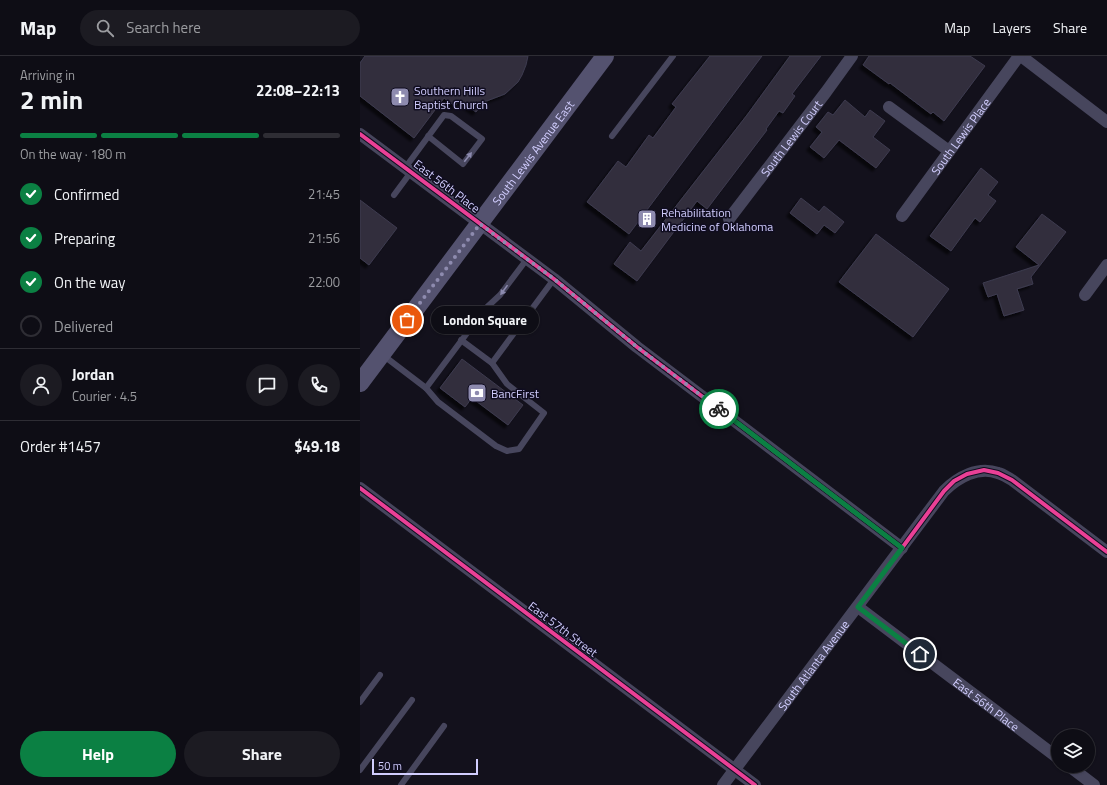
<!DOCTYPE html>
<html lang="en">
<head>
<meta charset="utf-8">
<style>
  body { margin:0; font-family:"Titillium Web",sans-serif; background:#1c1b22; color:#f1f3f6; height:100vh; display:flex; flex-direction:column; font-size:15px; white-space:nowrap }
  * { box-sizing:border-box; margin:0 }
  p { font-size:13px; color:#9b9ca0 }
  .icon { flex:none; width:22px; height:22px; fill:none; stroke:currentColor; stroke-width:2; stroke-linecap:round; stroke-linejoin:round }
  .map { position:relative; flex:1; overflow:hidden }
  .details { display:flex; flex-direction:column; background:#0e0d15; width:360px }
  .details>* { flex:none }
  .tools { position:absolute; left:691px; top:673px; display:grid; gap:8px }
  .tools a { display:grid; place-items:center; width:44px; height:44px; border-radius:50%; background:#0e0d15; box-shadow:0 1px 3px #0004,0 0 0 1px #2e2d34; font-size:20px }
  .scale { position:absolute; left:12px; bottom:10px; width:106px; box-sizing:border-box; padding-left:4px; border:2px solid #d1cdfe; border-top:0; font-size:11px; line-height:14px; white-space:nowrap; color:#d1cdfe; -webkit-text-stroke:3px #100d20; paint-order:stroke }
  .pin { position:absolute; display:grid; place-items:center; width:34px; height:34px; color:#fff; margin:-17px; border:2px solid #fff; border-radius:50%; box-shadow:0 1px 4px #0007 }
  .courier { position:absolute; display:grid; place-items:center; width:40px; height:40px; margin:-20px; border:3px solid #0b8043; border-radius:50%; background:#fff; color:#222; box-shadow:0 1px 5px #0007 }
  .bubble { position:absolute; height:28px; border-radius:14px; background:#0e0d15; box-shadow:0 1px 3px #0004,0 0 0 1px #2e2d34; font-size:13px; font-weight:700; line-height:28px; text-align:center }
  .headline em { font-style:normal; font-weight:700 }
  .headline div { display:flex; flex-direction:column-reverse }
  .headline { display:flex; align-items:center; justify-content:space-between; height:68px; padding:0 20px }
  h1 { font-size:26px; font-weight:700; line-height:30px }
  .bar { display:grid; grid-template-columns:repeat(4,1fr); gap:6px 4px; align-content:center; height:48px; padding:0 20px }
  .bar i { height:5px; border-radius:3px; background:#2e2d34 }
  .bar .active { background:#0b8043 }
  .bar p { grid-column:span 4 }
  .line { display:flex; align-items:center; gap:10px; padding:0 20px; border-top:1px solid #2e2d34 }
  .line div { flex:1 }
  .round { display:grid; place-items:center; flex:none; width:42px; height:42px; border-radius:21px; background:#1c1b22 }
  ol { padding:0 20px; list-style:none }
  li { display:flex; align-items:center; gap:12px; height:44px }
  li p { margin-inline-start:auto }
  li .icon { padding:4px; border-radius:50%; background:#0b8043; color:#fff; stroke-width:4 }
  li:last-child { color:#9b9ca0 }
  li i { width:22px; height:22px; border:2px solid #2e2d34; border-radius:50% }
  .cta { display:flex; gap:8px; margin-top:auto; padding:8px 20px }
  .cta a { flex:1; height:46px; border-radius:24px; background:#0b8043; color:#fff; font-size:16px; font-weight:700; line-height:46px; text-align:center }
  .cta a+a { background:#1c1b22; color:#f1f3f6 }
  header { display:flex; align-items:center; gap:24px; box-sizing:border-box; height:56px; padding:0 20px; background:#0e0d15; border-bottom:1px solid #2e2d34 }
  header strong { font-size:19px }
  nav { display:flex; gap:22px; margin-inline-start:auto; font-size:14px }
  .search { width:280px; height:36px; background:#1c1b22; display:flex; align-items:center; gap:10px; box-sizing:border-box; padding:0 14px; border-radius:22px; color:#9b9ca0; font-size:15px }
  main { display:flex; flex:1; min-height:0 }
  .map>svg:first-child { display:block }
  .building { fill:#312f3e; stroke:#3e3b4f; filter:url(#shadow) }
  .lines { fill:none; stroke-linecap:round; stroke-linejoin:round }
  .lane { stroke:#47465d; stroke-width:6 }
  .street { stroke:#47465d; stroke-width:12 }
  .secondary { stroke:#54526f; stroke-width:18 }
  .cycleway-casing { stroke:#100d20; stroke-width:6 }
  .cycleway { stroke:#ea4096; stroke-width:4 }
  .oneway { fill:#8c8aae }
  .done { stroke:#8e8baf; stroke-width:4; stroke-dasharray:0 7.2 }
  .route { stroke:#0b8043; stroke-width:5 }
  .labels { text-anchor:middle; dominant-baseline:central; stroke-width:3; stroke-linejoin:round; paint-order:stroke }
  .poi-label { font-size:12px; fill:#d1cdfe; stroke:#100d20; text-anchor:start }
  .street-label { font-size:12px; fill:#d1cdfe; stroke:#100d20 }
</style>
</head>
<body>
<header>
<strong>Map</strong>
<div class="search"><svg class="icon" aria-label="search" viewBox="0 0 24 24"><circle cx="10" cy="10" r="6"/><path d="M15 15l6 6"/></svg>Search here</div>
<nav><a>Map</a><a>Layers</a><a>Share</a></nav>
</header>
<main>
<section class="details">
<div class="headline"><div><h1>2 min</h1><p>Arriving in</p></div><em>22:08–22:13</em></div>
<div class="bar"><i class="active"></i><i class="active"></i><i class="active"></i><i></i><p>On the way · 180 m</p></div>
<ol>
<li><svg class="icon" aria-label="check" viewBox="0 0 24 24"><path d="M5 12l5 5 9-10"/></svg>Confirmed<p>21:45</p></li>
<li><svg class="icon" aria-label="check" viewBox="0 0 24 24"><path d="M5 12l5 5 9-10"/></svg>Preparing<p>21:56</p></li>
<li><svg class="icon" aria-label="check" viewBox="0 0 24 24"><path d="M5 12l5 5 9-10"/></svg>On the way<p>22:00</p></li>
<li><i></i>Delivered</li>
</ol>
<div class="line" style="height:72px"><a class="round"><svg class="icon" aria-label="person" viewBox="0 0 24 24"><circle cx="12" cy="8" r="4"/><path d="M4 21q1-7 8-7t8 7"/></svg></a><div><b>Jordan</b><p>Courier · 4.5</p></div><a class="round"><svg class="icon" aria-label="chat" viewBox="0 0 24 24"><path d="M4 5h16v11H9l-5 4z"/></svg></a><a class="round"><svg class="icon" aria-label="phone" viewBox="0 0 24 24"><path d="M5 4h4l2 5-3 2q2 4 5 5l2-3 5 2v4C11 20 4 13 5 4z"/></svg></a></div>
<div class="line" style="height:52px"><div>Order #1457</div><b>$49.18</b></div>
<div class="cta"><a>Help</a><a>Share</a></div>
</section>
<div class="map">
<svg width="747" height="729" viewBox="0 0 747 729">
  <defs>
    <filter id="shadow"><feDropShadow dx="-3.5" dy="3.5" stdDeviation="1" flood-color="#0009"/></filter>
  </defs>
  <rect width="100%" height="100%" fill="#13111c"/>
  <!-- building -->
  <g class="building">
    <polygon points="5,0 168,0 166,9 162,19 158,26 145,38 124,46 116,56 99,44 95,50 84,42 54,82 0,40 0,7"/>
    <polygon points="350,0 402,0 269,178 227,146 258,105 266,111 289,79 293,82 316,51 312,48"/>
    <polygon points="430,0 461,0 432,38 435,40 423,57 419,55 406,73 407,74 347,153 337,145 277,225 254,208 270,186 281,195 387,59"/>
    <polygon points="509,0 610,0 625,10 584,65 573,56 571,58 530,27 529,28 503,9"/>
    <polygon points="485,44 505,61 510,54 525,65 513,81 530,94 516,112 479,84 464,102 450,91 462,76 456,71 468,56 473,59"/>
    <polygon points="621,112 638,126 628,139 636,145 620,166 615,162 591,195 570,180"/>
    <polygon points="441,142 459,156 464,150 484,166 475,177 464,169 457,178 430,157"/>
    <polygon points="0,144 37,172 9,209 0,202"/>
    <polygon points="682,158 706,176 671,221 673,228 657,233 664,254 644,260 637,238 628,241 623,227 679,209 656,191"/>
    <polygon points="516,178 589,233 553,281 479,226"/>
    <polygon points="151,256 160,262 150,275 142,269"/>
    <polygon points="102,303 163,349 148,369 112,342 105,351 80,332"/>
  </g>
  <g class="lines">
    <!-- lane -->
    <g class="lane">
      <polyline points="252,80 313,0"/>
      <polyline points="45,112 84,59 91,60 122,83 103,108 68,80"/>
      <polyline points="34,139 51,116"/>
      <polyline points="24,300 66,332 78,346 136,390 147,395 159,393 184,357 147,328 132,307 101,284"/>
      <polyline points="132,307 194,223"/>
      <polyline points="66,332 125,253 140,239 167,203"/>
      <polyline points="0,646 20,619"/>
      <polyline points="0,714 52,644"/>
      <polyline points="41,729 84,670"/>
    </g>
    <!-- street -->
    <g class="street">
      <polyline points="661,0 747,66"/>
      <polyline points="529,51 589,95"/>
      <polyline points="0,78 194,223 277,291 542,492"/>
      <path id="s1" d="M542,160L659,0"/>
      <path id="s2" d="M369,163L466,36L492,0"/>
      <polyline points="725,239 747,209"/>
      <polyline points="0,432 395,729"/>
      <path id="s3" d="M498,551L698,702"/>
      <polyline points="709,710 734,729"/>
      <path id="s4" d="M363,729L584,435C598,421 618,410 638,417C643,418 648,422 652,424L747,496"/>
    </g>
    <!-- secondary -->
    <path class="secondary" id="s5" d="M0,327L245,0"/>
    <defs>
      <g id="cycleway">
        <polyline points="0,78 194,223 277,291 542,492 584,435 594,425 607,418 624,414 638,417 652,424 747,496"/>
        <polyline points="0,432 395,729"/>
      </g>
    </defs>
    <!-- cycleway casing -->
    <use href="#cycleway" class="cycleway-casing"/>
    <!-- cycleway -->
    <use href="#cycleway" class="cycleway"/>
  </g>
  <!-- one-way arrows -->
  <defs><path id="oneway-solid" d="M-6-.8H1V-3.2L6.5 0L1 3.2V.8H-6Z"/></defs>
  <g class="oneway">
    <use href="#oneway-solid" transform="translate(108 101) rotate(-52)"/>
    <use href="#oneway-solid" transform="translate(144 234) rotate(126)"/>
  </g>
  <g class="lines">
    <!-- done -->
    <polyline class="done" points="47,264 120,168 194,223 277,291 359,353"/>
    <!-- route -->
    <polyline class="route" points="359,353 542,492 498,551 560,598"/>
  </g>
  <!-- icons -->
  <defs>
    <symbol id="church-square" viewBox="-11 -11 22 22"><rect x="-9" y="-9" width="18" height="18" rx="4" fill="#8e8baf" stroke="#100d20"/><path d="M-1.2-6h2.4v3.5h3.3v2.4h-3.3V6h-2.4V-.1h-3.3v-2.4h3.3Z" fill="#fff"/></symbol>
    <symbol id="building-square" viewBox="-11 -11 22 22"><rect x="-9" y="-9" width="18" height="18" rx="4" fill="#8e8baf" stroke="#100d20"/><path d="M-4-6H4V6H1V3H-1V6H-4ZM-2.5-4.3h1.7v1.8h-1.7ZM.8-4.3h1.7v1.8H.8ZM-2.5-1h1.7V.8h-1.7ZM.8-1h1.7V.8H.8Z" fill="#fff"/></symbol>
    <symbol id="bank-square" viewBox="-11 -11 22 22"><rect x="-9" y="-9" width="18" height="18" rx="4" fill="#8e8baf" stroke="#100d20"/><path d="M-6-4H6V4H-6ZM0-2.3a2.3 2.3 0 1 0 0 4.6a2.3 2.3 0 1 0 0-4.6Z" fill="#fff"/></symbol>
  </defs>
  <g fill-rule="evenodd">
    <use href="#church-square" x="29" y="30" width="22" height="22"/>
    <use href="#building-square" x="276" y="152" width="22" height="22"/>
    <use href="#bank-square" x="106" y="326" width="22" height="22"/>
  </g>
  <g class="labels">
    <!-- poi labels -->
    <g class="poi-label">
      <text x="54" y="34">Southern Hills<tspan x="54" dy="14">Baptist Church</tspan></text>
      <text x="301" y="156">Rehabilitation<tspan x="301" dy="14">Medicine of Oklahoma</tspan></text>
      <text x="131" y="337">BancFirst</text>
    </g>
    <!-- street labels -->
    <g class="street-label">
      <text stroke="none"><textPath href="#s1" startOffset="99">South Lewis Place</textPath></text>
      <text stroke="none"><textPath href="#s2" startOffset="102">South Lewis Court</textPath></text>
      <text stroke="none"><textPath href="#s5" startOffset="288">South Lewis Avenue East</textPath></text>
      <text transform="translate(87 130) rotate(37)">East 56th Place</text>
      <text transform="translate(203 573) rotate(37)">East 57th Street</text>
      <text stroke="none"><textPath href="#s4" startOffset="150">South Atlanta Avenue</textPath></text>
      <text stroke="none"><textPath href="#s3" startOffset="161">East 56th Place</textPath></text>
    </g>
  </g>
</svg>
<div class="tools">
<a><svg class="icon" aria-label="layers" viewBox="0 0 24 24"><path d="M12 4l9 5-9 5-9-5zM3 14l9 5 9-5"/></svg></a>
</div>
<div class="scale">50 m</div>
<div class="pin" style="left:47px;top:264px;background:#ea580c"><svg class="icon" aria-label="bag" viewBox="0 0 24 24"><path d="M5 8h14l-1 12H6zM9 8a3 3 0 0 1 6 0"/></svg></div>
<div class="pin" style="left:560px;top:598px;background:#1f2937"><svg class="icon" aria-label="home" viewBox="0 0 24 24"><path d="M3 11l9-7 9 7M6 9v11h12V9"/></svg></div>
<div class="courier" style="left:359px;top:353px"><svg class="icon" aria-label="bike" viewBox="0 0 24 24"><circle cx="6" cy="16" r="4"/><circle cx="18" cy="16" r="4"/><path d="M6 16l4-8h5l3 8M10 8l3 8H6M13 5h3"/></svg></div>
<div class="bubble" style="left:71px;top:250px;width:108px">London Square</div>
</div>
</main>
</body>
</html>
